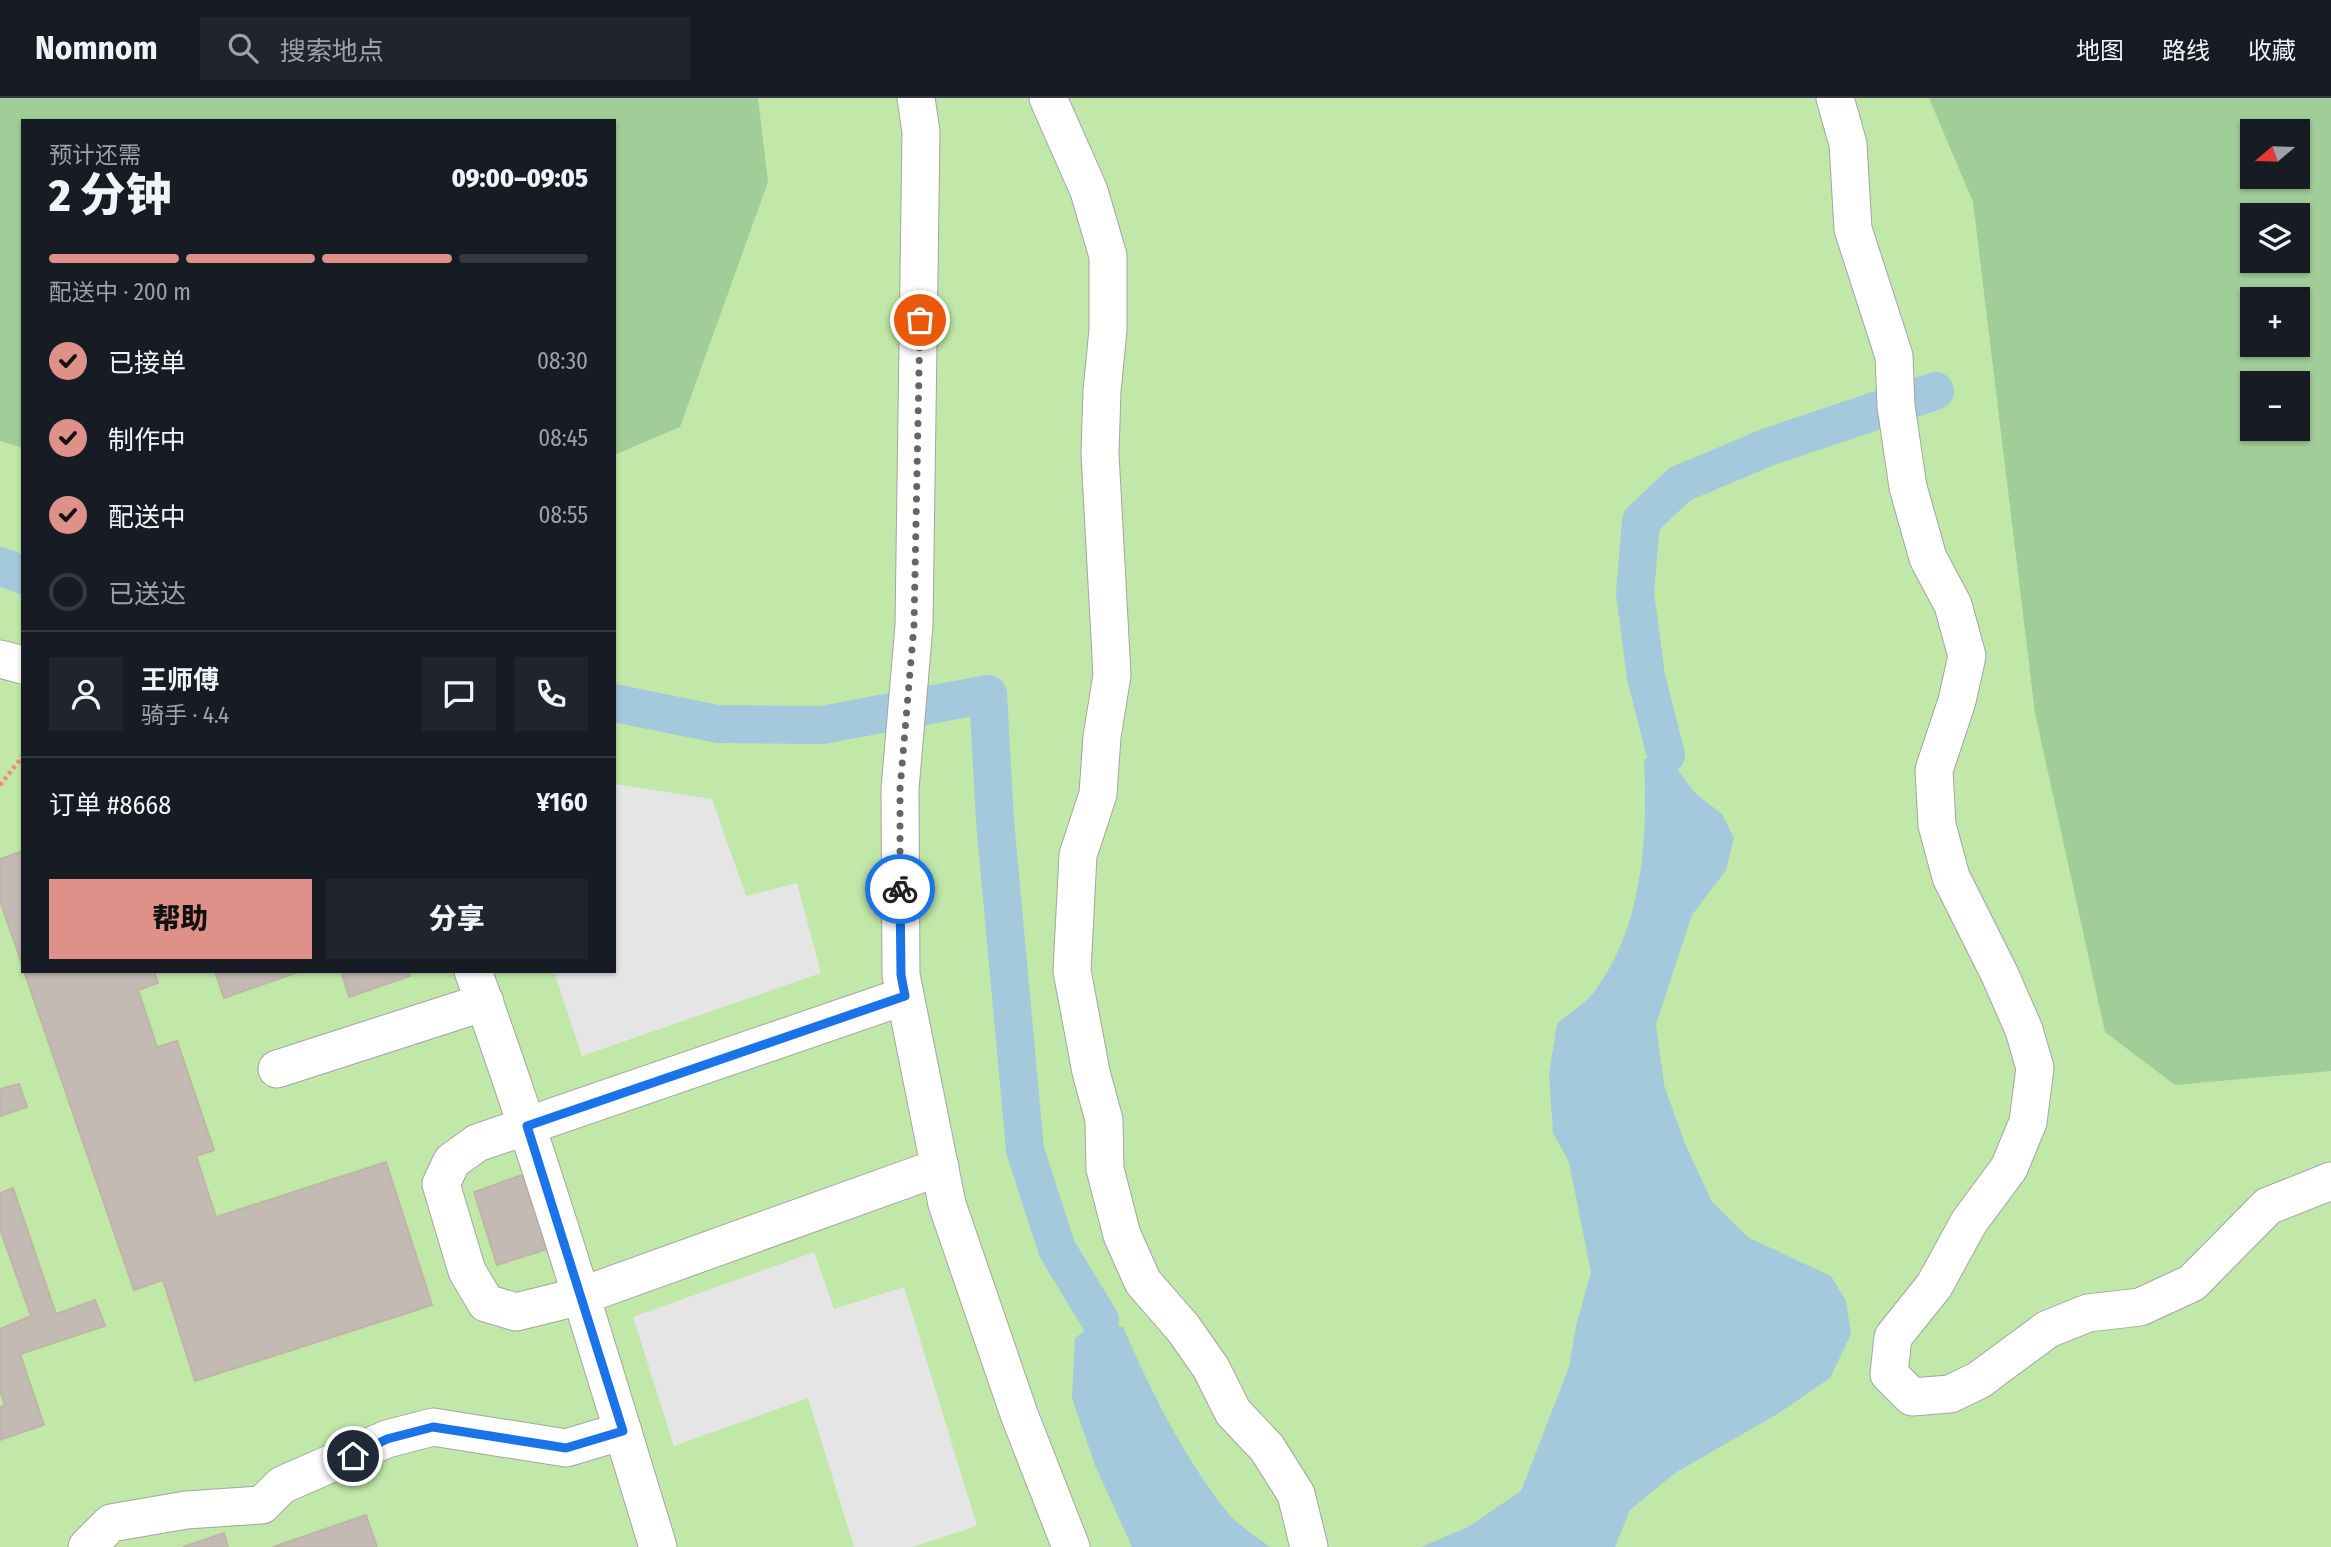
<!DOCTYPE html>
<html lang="zh">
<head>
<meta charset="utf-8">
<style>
  body { margin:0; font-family:"Fira Sans Condensed","Noto Sans SC",sans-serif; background:#20242c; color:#f1f3f6; height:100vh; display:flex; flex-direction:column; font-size:26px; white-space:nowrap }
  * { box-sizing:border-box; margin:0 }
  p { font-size:23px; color:#9ea1a6 }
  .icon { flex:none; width:38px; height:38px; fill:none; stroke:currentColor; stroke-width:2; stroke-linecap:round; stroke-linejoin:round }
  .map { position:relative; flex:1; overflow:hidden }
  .panel { position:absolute; left:21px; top:21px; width:595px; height:854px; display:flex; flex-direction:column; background:#171b24; border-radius:0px; box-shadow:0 2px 5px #0004 }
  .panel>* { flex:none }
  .needle { width:46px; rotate:251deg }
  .buttons { position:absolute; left:2240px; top:21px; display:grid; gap:14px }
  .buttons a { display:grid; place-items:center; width:70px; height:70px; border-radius:0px; background:#171b24; box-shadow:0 2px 5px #0004; font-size:35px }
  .pin { position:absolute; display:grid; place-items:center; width:60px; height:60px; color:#fff; margin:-30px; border:4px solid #fff; border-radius:50%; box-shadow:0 2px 7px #0007 }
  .courier { position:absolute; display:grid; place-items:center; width:70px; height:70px; margin:-35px; border:5px solid #1a73e8; border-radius:50%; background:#fff; color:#222; box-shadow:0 2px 9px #0007 }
  .summary em { font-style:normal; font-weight:800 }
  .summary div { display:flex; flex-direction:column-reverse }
  .summary { display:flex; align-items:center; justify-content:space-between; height:119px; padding:0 28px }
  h1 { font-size:46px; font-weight:800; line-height:52px }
  .bar { display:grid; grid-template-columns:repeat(4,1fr); gap:10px 7px; align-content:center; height:84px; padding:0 28px }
  .bar i { height:9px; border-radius:5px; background:#363941 }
  .bar .selected { background:#df9189 }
  .bar p { grid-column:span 4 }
  .line { display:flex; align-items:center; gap:18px; padding:0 28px; border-top:2px solid #363941 }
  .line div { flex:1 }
  .round { display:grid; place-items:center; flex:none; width:74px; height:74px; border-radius:0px; background:#20242c }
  ol { padding:0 28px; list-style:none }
  li { display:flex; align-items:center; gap:21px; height:77px }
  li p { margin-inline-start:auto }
  li .icon { padding:7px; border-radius:50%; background:#df9189; color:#111; stroke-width:4 }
  li:last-child { color:#9ea1a6 }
  li i { width:38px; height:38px; border:4px solid #363941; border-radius:50% }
  .action { display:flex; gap:14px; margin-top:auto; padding:14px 28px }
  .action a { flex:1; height:80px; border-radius:0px; background:#df9189; color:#111; font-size:28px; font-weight:800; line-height:80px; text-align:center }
  .action a+a { background:#20242c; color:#f1f3f6 }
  header { display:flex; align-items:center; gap:42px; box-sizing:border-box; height:98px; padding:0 35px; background:#171b24; border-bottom:2px solid #363941 }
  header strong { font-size:33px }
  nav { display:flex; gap:38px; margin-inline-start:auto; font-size:24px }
  .search { width:490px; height:63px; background:#20242c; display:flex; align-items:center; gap:18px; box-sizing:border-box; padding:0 24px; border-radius:0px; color:#9ea1a6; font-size:26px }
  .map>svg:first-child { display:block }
  .grass { fill:#c1e8a9; fill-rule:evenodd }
  .forest { fill:#a1cd98; fill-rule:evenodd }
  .parking { fill:#e5e5e5 }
  .water { fill:#a4c8dc }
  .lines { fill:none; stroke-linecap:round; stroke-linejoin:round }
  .canal { stroke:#a4c8dc; stroke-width:38 }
  .building { fill:#c3bbb3; stroke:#c0b4a6; stroke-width:2 }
  .minor-casing { stroke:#a4a4a4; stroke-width:39 }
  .path { stroke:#f88a6b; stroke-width:4.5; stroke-dasharray:3.5 3.5; stroke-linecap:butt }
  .minor { stroke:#fff; stroke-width:37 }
  .done { stroke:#666562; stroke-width:7; stroke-dasharray:0 12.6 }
  .route { stroke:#1a73e8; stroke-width:9 }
</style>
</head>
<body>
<header>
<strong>Nomnom</strong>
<div class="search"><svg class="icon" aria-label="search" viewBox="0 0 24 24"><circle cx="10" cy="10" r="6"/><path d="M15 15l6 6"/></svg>搜索地点</div>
<nav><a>地图</a><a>路线</a><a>收藏</a></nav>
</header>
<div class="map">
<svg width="2331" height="1449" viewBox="0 0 2331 1449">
  <rect width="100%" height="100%" fill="#eeece3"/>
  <!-- grass -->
  <path class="grass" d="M0,0H2101L2331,847V1449H0ZM23,23H614V873H23Z"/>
  <!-- forest -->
  <g class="forest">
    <polygon points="0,0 758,0 768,84 680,329 614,357 614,23 23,23 23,350 0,343"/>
    <path d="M1929,0H2331V973L2175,987L2105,934L2035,615L1973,104ZM2252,33H2298V79H2252ZM2252,117H2298V163H2252ZM2252,201H2298V247H2252ZM2252,285H2298V331H2252Z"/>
  </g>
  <!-- parking -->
  <g class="parking">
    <polygon points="614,686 712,701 746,798 797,785 821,875 582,958 554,873 614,873"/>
    <polygon points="814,1154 834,1211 904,1189 977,1428 912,1449 854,1449 808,1300 674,1348 633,1219"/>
  </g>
  <!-- water -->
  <g class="water">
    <path d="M1666,657L1696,696L1722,716L1734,740L1726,772L1692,817L1656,926L1664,987L1685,1046L1712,1104L1749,1140L1831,1178L1846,1203L1851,1236L1830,1280L1779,1315L1675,1375L1630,1412L1615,1449H1421L1468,1429L1521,1393L1569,1269L1576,1228L1591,1174L1569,1064L1553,1035L1549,976L1557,926C1568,916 1585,906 1594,894C1643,829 1648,740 1644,661Z"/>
    <path d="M1100,1222L1123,1229C1151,1293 1184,1360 1228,1415C1239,1428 1256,1438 1270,1449H1132L1095,1367L1072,1300L1075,1240Z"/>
  </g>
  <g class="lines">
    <!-- canal -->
    <g class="canal">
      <polyline points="0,468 23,477"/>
      <polyline points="614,605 718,626 822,627 988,596 995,723 1025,1052 1057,1151 1100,1222"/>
      <polyline points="1666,657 1646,579 1635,495 1641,423 1680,386 1768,349 1935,293"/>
    </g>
  </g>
  <!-- building -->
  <g class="building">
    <polygon points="23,753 23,869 0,803 0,761"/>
    <polygon points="24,873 154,873 158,885 138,892 157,949 177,943 214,1052 196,1058 216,1119 386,1064 432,1207 195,1283 163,1182 134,1192"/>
    <polygon points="215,873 301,873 224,900"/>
    <polygon points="341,873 408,873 410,878 349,899"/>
    <polygon points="19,986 27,1009 0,1018 0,991"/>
    <polygon points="522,1077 547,1151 497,1167 474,1094"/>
    <polygon points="13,1090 56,1216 95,1202 105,1228 20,1256 44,1327 0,1342 0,1309 5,1307 0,1293 0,1231 31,1218 0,1131 0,1095"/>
    <polygon points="366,1417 377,1449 273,1449"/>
    <polygon points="224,1435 228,1449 183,1449"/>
  </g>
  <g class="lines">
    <defs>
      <g id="minor">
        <polyline points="916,0 921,34 914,527 900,691 901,877 947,1106 1019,1316 1071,1449"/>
        <polyline points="1048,0 1089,93 1108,158 1108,232 1102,293 1100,356 1112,577 1102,639 1098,696 1078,757 1072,873 1091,974 1104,1022 1105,1071 1122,1137 1143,1184 1183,1230 1211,1270 1233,1314 1267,1350 1296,1396 1309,1449"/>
        <polyline points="1835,0 1848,46 1853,131 1894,258 1896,308 1908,389 1928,460 1953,507 1967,558 1957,603 1934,672 1937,727 1951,779 2000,877 2024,932 2035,970 2028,1024 2009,1070 1969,1124 1934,1188 1893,1239 1889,1276 1912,1299 1950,1296 1979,1282 2048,1231 2088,1215 2140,1209 2192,1185 2268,1108 2331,1083"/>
        <polyline points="0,561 23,567"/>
        <path d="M473,873C542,1063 599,1256 658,1449"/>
        <polyline points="905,898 477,1045 452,1063 441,1086 467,1173 486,1205 516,1214 581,1198 940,1069"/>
        <polyline points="277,971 485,904"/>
        <polyline points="87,1449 111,1425 186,1412 262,1407 282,1387 387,1341 433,1329 566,1350 623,1333"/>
      </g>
    </defs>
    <!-- minor casing -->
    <use href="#minor" class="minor-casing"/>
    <!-- path -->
    <polyline class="path" points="0,687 23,658"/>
    <!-- minor -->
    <use href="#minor" class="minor"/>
  </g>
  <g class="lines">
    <!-- done -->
    <polyline class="done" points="900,791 900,691 914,527 920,222"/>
    <!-- route -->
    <polyline class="route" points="353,1358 387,1341 433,1329 566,1350 623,1333 527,1028 905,898 901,877 900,791"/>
  </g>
</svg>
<div class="buttons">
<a><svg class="needle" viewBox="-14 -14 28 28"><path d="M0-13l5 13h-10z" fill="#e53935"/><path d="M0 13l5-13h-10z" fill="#9ea1a6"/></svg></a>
<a><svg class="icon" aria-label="layers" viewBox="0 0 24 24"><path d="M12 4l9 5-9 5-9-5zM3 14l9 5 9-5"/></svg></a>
<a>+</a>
<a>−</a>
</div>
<div class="pin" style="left:920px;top:222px;background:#ea580c"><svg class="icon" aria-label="bag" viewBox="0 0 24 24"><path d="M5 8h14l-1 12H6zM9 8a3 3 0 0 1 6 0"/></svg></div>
<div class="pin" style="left:353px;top:1358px;background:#1f2937"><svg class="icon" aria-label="home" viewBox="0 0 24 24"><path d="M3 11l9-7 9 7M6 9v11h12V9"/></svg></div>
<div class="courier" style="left:900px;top:791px"><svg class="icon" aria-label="bike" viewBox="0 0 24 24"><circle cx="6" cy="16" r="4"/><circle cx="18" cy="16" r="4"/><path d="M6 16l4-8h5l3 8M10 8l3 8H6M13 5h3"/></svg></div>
<section class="panel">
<div class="summary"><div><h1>2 分钟</h1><p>预计还需</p></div><em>09:00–09:05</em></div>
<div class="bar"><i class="selected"></i><i class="selected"></i><i class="selected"></i><i></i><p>配送中 · 200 m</p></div>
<ol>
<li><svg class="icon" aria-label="check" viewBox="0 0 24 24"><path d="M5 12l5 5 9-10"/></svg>已接单<p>08:30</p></li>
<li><svg class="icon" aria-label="check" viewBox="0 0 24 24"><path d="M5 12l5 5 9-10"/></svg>制作中<p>08:45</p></li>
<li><svg class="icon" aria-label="check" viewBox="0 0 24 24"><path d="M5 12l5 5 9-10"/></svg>配送中<p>08:55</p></li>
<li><i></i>已送达</li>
</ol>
<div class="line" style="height:126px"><a class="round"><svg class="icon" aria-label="person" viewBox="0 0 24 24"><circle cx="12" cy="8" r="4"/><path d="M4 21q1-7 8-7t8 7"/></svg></a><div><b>王师傅</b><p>骑手 · 4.4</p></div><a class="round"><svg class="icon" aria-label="chat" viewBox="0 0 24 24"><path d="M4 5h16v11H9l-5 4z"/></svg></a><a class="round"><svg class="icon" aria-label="phone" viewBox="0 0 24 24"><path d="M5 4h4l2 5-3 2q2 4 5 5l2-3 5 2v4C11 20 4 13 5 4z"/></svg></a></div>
<div class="line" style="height:91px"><div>订单 #8668</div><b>¥160</b></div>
<div class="action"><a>帮助</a><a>分享</a></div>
</section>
</div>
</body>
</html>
